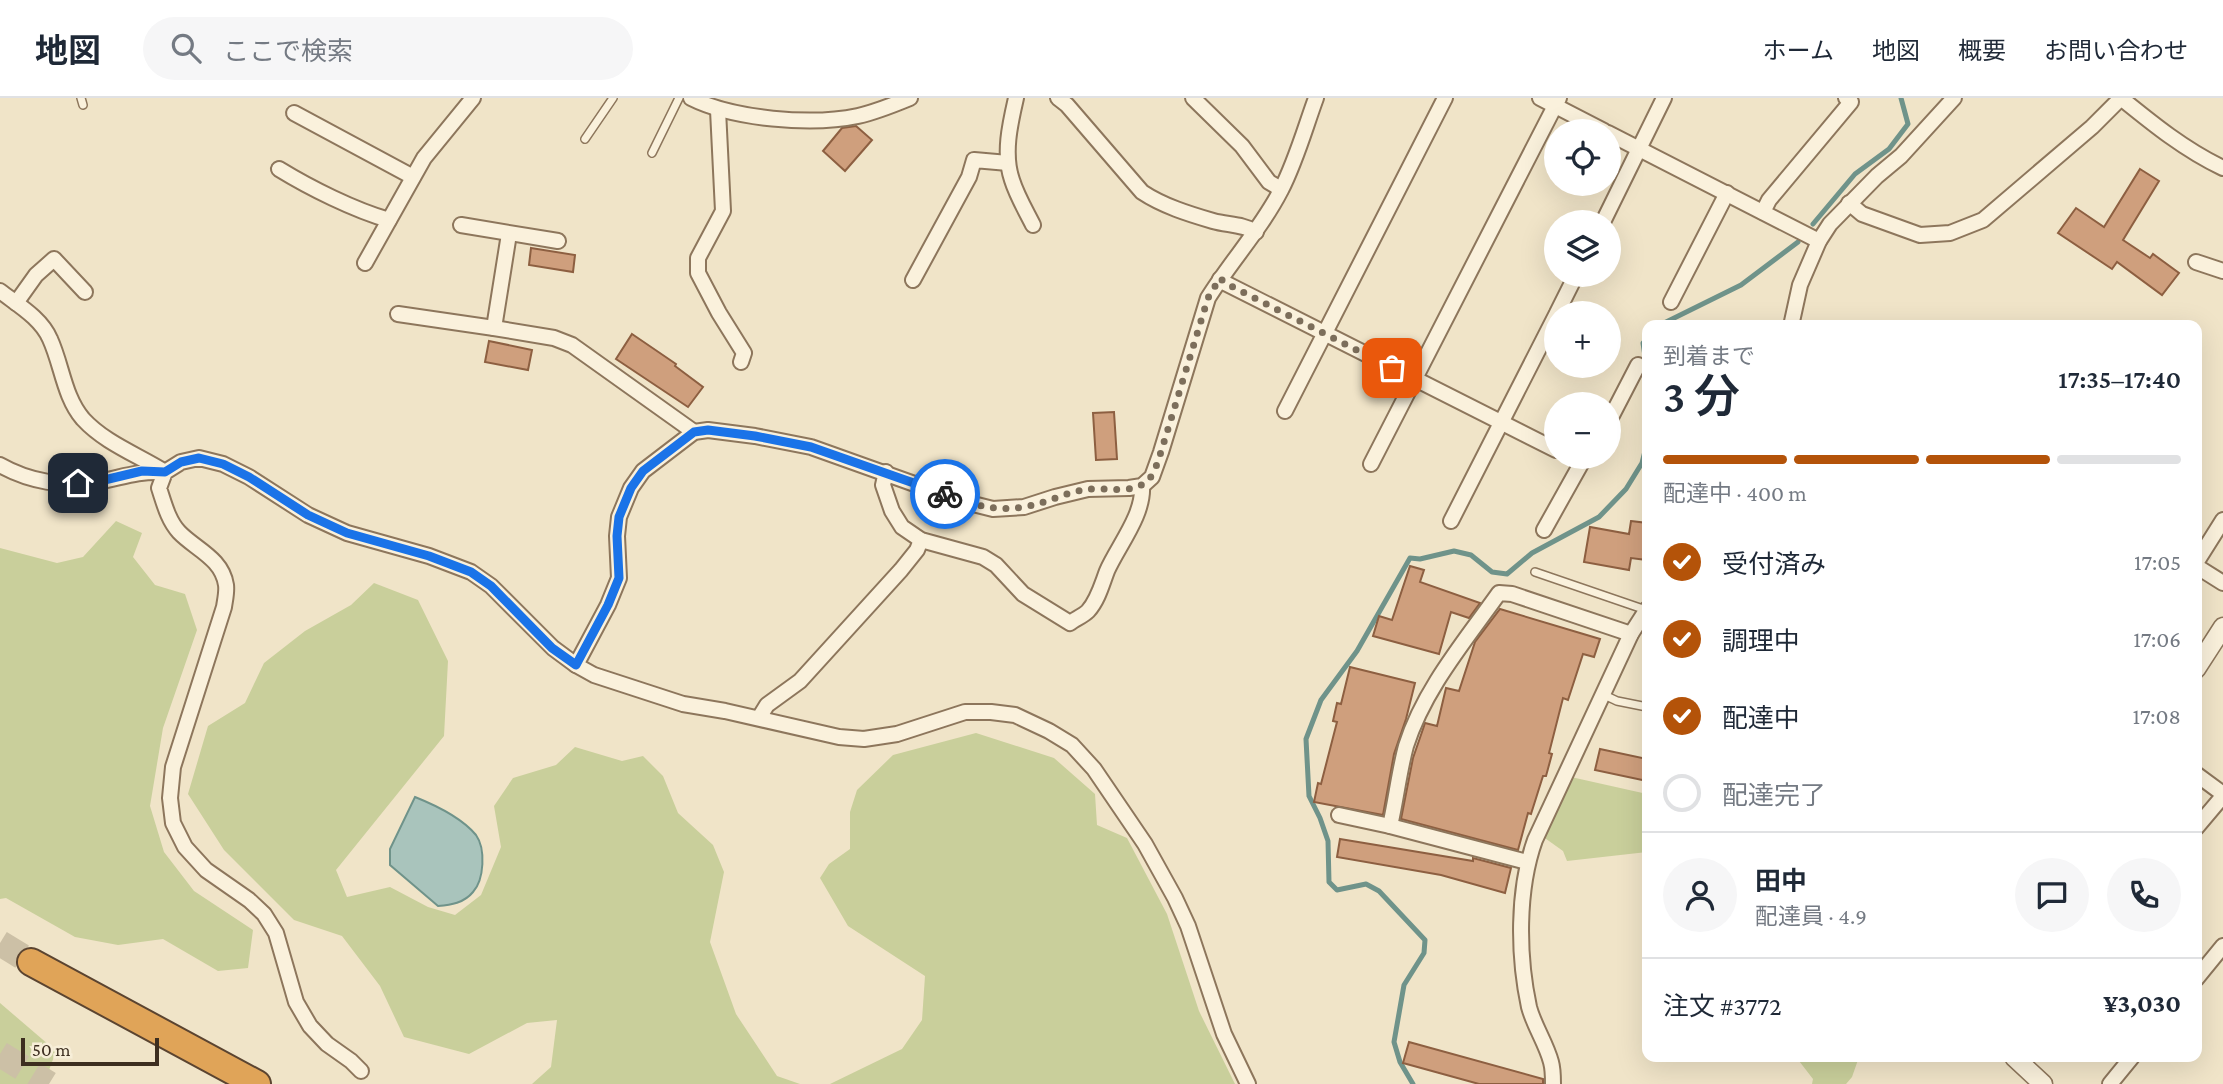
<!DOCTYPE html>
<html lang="ja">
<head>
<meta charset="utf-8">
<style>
  body { margin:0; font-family:"Crimson Pro","Noto Sans JP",serif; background:#f6f6f7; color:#1f2937; height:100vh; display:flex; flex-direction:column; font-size:26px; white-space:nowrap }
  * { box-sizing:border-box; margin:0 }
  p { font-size:23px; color:#747a83 }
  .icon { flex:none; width:38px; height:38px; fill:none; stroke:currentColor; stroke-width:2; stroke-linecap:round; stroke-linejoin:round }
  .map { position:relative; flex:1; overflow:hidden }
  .sheet { position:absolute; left:1642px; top:222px; width:560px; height:742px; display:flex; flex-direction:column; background:#fff; border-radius:14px; box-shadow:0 7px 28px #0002 }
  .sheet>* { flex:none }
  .buttons { position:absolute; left:1544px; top:21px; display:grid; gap:14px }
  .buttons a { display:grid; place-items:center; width:77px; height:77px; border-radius:50%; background:#fff; box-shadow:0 7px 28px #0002; font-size:35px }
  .scale { position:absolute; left:21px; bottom:18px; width:138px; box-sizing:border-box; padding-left:7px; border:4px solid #3d2e20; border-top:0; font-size:19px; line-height:24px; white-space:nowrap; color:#3d2e20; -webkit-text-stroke:5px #f7eed8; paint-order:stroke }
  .pin { position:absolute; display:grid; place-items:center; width:60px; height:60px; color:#fff; margin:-30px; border-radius:14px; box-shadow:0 4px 10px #0006 }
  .courier { position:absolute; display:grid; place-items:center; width:70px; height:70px; margin:-35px; border:5px solid #1a73e8; border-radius:50%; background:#fff; color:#222; box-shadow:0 2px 9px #0007 }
  .summary em { font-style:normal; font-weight:600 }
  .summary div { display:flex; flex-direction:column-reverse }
  .summary { display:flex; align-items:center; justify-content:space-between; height:119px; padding:0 21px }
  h1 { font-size:46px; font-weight:600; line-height:52px }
  .bar { display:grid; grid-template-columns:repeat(4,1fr); gap:10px 7px; align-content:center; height:84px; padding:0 21px }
  .bar i { height:9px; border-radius:5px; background:#e0e1e3 }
  .bar .on { background:#b45309 }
  .bar p { grid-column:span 4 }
  .line { display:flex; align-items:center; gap:18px; padding:0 21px; border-top:2px solid #e0e1e3 }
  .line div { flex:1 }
  .round { display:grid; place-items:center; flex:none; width:74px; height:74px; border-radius:37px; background:#f6f6f7 }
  ol { padding:0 21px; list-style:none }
  li { display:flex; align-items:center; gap:21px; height:77px }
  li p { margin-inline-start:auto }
  li .icon { padding:7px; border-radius:50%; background:#b45309; color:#fff; stroke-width:4 }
  li:last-child { color:#747a83 }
  li i { width:38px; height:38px; border:4px solid #e0e1e3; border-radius:50% }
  header { display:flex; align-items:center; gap:42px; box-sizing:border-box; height:98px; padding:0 35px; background:#fff; border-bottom:2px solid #e0e1e3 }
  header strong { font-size:33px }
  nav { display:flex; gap:38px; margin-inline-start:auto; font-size:24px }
  .search { width:490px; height:63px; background:#f6f6f7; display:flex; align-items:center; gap:18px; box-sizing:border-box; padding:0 24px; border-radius:38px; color:#747a83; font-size:26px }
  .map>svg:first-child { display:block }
  .green { fill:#c9cf9b }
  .water { fill:#a9c4bc; stroke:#6f938a; stroke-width:2 }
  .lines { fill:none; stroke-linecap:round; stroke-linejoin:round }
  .stream { stroke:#6f938a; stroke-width:5 }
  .building { fill:#cf9f7d; stroke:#8d5f41; stroke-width:2 }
  .motorway-tunnel { stroke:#ccc0a6; stroke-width:26; stroke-dasharray:26 13; stroke-linecap:butt }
  .service-casing { stroke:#8d765c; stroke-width:10 }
  .minor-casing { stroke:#8d765c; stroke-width:18 }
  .tertiary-casing { stroke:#8d765c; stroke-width:21 }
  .motorway-casing { stroke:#5b4430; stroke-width:30 }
  .service { stroke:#faf1dc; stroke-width:7 }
  .minor { stroke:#faf1dc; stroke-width:14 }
  .tertiary { stroke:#faf1dc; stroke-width:18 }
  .motorway { stroke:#e0a458; stroke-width:26 }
  .done { stroke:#7c6e5b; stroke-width:7; stroke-dasharray:0 12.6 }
  .route { stroke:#1a73e8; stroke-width:9 }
</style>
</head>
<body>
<header>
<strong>地図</strong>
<div class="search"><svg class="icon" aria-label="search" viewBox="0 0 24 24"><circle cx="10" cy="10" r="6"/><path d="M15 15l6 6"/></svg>ここで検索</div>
<nav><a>ホーム</a><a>地図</a><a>概要</a><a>お問い合わせ</a></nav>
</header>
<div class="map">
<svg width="2223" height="986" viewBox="0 0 2223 986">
  <rect width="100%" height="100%" fill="#f0e4c8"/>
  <!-- green -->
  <g class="green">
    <polygon points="116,423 142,435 133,459 155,487 185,496 197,532 163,630 150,708 164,754 194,793 253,832 248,870 218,873 163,841 118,847 75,839 6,800 0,801 0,450 57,465 83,459"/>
    <polygon points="374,485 418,502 448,563 444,638 336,772 347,799 390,789 428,809 455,817 481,797 501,749 494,708 513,680 556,667 575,649 622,663 643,658 663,678 678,715 713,747 724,774 710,844 736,916 777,978 800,986 532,986 551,969 557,922 527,925 469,956 404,939 380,888 342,838 294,822 224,752 188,696 208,628 245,605 264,565 305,533 351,507"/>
    <polygon points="976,635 1054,660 1095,696 1097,727 1127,740 1167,816 1199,913 1235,986 830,986 902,951 922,922 925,878 848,828 820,780 829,766 850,751 850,714 857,692 893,657"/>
    <polygon points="1571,679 1647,696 1647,754 1567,763 1563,753 1542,738"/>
    <polygon points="0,905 56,953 44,986 0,986"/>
    <polygon points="1796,959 1859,959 1852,979 1846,986 1812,986 1813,981"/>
  </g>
  <!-- water -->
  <path class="water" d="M415,699C435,707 462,720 476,737C486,751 484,782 473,794C464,805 451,807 438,808L390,767V751Z"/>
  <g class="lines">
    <!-- stream -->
    <g class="stream">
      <polyline points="1813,126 1855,76 1889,51 1908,26 1901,0"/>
      <polyline points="1658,228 1741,187 1798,144"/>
      <polyline points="1647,241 1643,245 1645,258 1647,260"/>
      <polyline points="1413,986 1400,964 1394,944 1404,887 1424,855 1425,842 1379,793 1366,786 1337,792 1329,784 1328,743 1320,720 1309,698 1306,641 1321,602 1357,553 1410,460 1420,461 1454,453 1471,457 1492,474 1507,476 1532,455 1599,419 1626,391 1642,365 1647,345"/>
    </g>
  </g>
  <!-- building -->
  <g class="building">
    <polygon points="856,28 872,42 845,73 823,53 842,30"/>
    <polygon points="2140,71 2159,83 2123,142 2150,160 2153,156 2179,175 2162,197 2117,164 2112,171 2058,135 2076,110 2104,129"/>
    <polygon points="531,150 575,157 573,174 529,167"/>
    <polygon points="632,236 676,266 675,268 703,289 688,309 616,261"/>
    <polygon points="489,243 532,252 528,272 485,264"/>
    <polygon points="1114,314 1117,361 1096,362 1093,315"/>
    <polygon points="1631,423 1647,425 1647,462 1631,460 1629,472 1584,464 1590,429 1629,436"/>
    <polygon points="1410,468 1424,472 1420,484 1480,505 1469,520 1451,514 1439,556 1373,538 1379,518 1392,522"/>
    <polygon points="1500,511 1600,541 1594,559 1583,556 1568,602 1563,600 1549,655 1552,656 1546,678 1543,678 1531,716 1528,715 1518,752 1401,721 1413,660 1423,631 1425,625 1437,628 1446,590 1459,593 1475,544"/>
    <polygon points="1350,569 1415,585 1406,621 1394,656 1383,717 1314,704 1318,685 1321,686 1337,624 1333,623 1337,605 1341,606"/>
    <polygon points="1600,651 1647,661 1647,683 1595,672"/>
    <polygon points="1340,741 1473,763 1473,760 1511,770 1505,795 1441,777 1337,759"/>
    <polygon points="1409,944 1543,981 1543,986 1479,986 1403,965"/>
  </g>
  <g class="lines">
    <!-- motorway-tunnel -->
    <g class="motorway-tunnel">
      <polyline points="0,845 31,864"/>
      <polyline points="0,956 49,986"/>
    </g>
    <defs>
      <g id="service">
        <polyline points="81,0 83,7"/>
        <polyline points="585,41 613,0"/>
        <polyline points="652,55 679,0"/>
        <polyline points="1535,474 1646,512"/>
        <polyline points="1602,596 1617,603 1647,609"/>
      </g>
      <g id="minor">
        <path d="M691,0C733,21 811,28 858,18C876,14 893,7 910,0"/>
        <path d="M1016,0C1010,26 1003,56 1012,82C1017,98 1026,113 1033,127"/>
        <path d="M1058,0L1067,7L1142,94C1163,108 1189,116 1213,123C1227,127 1243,126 1256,134"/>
        <polyline points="1193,0 1242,48 1269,84 1281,91"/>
        <polyline points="1540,0 1604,33"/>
        <path d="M2121,0C2153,26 2185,52 2223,70"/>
        <polyline points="718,12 723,113 698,160 698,175 719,215 744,255 741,264"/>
        <polyline points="294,15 413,79"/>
        <polyline points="1608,35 1819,143"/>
        <path d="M279,71C310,90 354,112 389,122"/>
        <polyline points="1849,105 1862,116 1920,137 1950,135 1983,122 2092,29 2121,0"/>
        <polyline points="1763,114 1769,102 1851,4 1846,0"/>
        <polyline points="1603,124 1664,0"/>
        <polyline points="461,127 558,143"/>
        <polyline points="2196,164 2223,173"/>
        <polyline points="365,165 424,60 473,0"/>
        <polyline points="1220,181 1225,185 1556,352"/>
        <polyline points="913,182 969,79 974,62 1008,65"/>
        <path d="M0,193C18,207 41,220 50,241C62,267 64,299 83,321C105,345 138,357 165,374"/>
        <polyline points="1671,204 1727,95"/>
        <polyline points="16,205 36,177 54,161 85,194"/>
        <polyline points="1557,215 1576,177"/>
        <polyline points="398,216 494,230 509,136"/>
        <polyline points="1791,228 1800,187 1819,143 1830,126 1877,78 1901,58 1954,0"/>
        <polyline points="494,230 554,240 572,247 694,334"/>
        <polyline points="1285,313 1445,0"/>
        <polyline points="1608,325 1638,267"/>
        <polyline points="1371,366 1559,0"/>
        <path d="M0,367C28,383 65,390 97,384C121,380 135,373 162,374"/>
        <path d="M886,374L883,387L892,413L902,429L921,442L983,459L996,467L1023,496L1070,525C1075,521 1083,518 1088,513C1098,502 1102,486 1107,473C1118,448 1144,417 1142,388"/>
        <polyline points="1451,423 1556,217"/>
        <polyline points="1544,432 1582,364 1591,359"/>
        <polyline points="2196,465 2223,422"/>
        <polyline points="2196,468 2223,485"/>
        <path d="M576,567L608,507L619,480L617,438L619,419L631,390L643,373L694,334L708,332L755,338L811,349L965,404L993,411L1024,409L1055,399L1088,391L1129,390L1142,388L1152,379L1161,354L1208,200C1231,163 1261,131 1281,92C1296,63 1305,30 1316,0"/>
        <polyline points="759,620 767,607 800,583 901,472 917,452 921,442"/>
        <polyline points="2196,676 2223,696"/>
        <polyline points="1339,717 1390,728 1527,764"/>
        <path d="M1390,728C1396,702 1399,674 1406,648C1424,591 1465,543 1499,495L1512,496L1631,536"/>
        <polyline points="2196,730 2223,698"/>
        <polyline points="2196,881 2223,848"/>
        <path d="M361,973L351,963L327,946L310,928L296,904L276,835L264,816L249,802L206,772L185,749L173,725L170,700L173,669L224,509C225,502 227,494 226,487C222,460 195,451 179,434C168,422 164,405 159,390L165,374L181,364L199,360L223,366L249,379L308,417L347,435L429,458L471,474L491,488L553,550L576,567L594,577L683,606L725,613L839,639L864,641L897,636L965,614H991L1015,617L1049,633L1072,647L1094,671L1145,746L1175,800L1188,828L1224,936L1248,986"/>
        <path d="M1553,986C1553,979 1553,971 1551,964C1546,945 1534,928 1529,909C1518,858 1517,792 1535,742L1631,536L1647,511"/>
        <polyline points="2110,986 2132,959"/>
      </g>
      <g id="tertiary">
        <polyline points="2196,571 2223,529"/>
        <polyline points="2014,959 2043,986"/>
      </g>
      <polyline id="motorway" points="31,864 257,986"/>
    </defs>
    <!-- service casing -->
    <use href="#service" class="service-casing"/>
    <!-- minor casing -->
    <use href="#minor" class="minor-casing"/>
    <!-- tertiary casing -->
    <use href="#tertiary" class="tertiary-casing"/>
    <!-- motorway casing -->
    <use href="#motorway" class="motorway-casing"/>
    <!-- service -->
    <use href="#service" class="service"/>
    <!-- minor -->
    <use href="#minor" class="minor"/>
    <!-- tertiary -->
    <use href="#tertiary" class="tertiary"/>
    <!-- motorway -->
    <use href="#motorway" class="motorway"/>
  </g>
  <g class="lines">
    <!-- done -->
    <path class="done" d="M945,396C970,406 996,414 1023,409C1046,406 1067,393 1090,391C1106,390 1130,395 1143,386C1154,380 1157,365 1161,354L1208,200L1220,180L1225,185L1392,270"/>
    <!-- route -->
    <polyline class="route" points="78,385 96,384 142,373 165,374 181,364 199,360 223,366 249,379 308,417 347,435 429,458 471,474 491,488 552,550 576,567 608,507 619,480 617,438 619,419 631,390 643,373 694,334 708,332 755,338 811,349 945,396"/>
  </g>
</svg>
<div class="buttons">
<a><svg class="icon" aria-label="locate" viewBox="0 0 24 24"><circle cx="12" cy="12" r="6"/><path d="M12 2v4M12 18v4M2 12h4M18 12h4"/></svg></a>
<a><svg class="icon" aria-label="layers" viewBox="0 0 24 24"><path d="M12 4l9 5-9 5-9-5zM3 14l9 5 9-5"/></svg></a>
<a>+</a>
<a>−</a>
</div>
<div class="scale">50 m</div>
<div class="pin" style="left:1392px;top:270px;background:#ea580c"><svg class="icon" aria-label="bag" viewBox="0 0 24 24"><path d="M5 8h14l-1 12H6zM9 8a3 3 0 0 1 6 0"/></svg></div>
<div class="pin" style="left:78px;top:385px;background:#1f2937"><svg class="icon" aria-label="home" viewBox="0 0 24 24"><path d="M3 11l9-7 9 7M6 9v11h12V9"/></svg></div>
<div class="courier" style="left:945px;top:396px"><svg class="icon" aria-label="bike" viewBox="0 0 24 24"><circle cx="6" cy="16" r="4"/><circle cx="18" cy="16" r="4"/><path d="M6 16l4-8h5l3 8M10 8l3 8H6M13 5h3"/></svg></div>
<section class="sheet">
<div class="summary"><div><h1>3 分</h1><p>到着まで</p></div><em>17:35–17:40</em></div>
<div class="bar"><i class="on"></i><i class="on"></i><i class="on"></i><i></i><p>配達中 · 400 m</p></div>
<ol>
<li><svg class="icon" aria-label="check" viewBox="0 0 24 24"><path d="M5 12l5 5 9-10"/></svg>受付済み<p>17:05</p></li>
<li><svg class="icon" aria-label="check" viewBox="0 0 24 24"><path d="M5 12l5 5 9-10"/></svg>調理中<p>17:06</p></li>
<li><svg class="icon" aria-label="check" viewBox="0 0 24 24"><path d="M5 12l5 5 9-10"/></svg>配達中<p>17:08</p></li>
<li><i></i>配達完了</li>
</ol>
<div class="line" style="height:126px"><a class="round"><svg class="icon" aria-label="person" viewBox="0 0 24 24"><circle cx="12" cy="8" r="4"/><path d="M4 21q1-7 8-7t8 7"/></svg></a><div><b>田中</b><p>配達員 · 4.9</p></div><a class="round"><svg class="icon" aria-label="chat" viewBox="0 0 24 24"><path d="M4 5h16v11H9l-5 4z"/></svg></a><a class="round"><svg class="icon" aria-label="phone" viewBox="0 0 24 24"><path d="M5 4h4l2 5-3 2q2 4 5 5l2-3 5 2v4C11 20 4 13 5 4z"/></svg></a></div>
<div class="line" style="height:91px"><div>注文 #3772</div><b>¥3,030</b></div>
</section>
</div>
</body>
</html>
